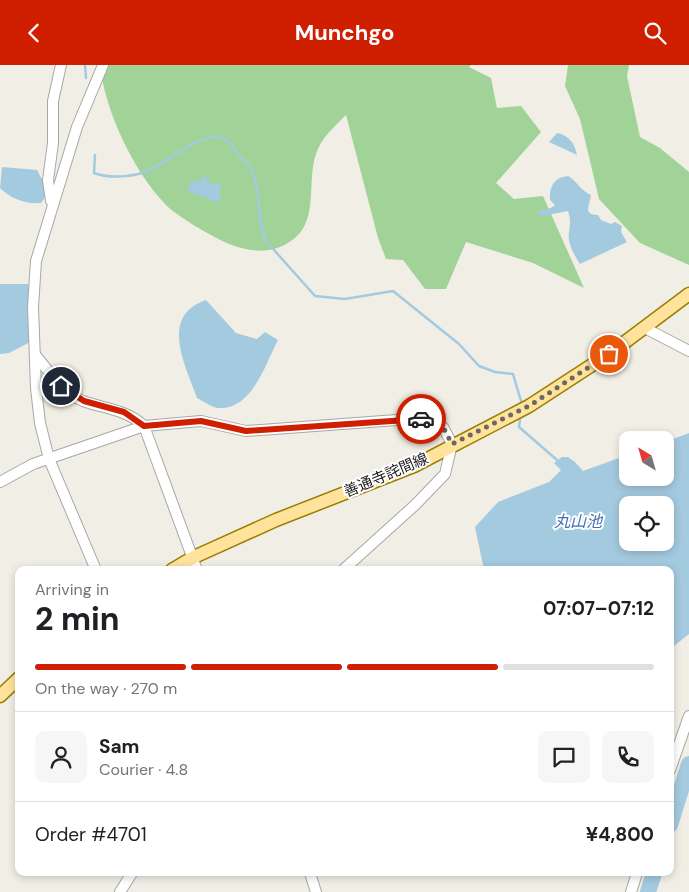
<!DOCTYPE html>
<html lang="en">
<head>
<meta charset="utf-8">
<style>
  body { margin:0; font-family:"DM Sans","Noto Sans JP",sans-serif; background:#f6f6f6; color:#202124; height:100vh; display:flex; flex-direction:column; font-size:19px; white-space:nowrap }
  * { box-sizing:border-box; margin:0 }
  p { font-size:16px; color:#757577 }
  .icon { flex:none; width:28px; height:28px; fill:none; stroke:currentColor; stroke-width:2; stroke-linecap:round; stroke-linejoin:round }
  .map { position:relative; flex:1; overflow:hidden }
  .details { position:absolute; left:15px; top:501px; width:659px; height:310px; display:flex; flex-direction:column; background:#fff; border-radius:10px; box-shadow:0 2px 8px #0003 }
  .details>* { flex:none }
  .needle { width:32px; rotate:323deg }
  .tools { position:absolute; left:619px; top:366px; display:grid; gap:10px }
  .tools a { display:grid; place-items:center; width:55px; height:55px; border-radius:10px; background:#fff; box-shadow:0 2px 8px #0003; font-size:25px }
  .pin { position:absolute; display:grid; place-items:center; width:42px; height:42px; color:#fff; margin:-21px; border:2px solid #fff; border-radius:50%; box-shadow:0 1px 5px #0007 }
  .courier { position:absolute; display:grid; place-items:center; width:50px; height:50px; margin:-25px; border:4px solid #cf1e00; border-radius:50%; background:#fff; color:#222; box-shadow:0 1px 6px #0007 }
  .overview em { font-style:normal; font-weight:700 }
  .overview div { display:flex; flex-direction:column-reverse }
  .overview { display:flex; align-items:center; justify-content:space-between; height:85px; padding:0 20px }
  h1 { font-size:32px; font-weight:700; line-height:38px }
  .bar { display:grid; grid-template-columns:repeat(4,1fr); gap:8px 5px; align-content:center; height:60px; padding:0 20px }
  .bar i { height:6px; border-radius:4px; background:#e0e0e0 }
  .bar .current { background:#cf1e00 }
  .bar p { grid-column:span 4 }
  .line { display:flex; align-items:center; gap:12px; padding:0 20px; border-top:1px solid #e0e0e0 }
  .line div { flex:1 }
  .round { display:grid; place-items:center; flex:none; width:52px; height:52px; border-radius:10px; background:#f6f6f6 }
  header { display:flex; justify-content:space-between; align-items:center; height:65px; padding:0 20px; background:#cf1e00; color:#fff; font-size:22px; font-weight:700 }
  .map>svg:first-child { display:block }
  .forest { fill:#a1d298 }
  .water { fill:#a4cae0; fill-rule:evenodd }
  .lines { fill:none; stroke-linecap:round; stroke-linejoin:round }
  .stream { stroke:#a4cae0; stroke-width:2.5 }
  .river { stroke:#a4cae0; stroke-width:16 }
  .minor-casing { stroke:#a7a7a7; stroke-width:12 }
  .major-casing { stroke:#9b7e00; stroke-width:15 }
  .minor { stroke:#fff; stroke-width:10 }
  .major { stroke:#ffe39c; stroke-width:12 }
  .done { stroke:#696865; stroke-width:5; stroke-dasharray:0 9 }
  .route { stroke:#cf1e00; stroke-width:6 }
  .labels { text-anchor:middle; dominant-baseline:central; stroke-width:4; stroke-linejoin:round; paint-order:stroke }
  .street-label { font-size:15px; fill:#202020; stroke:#fff }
  .water-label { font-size:16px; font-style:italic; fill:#466eb5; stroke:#fff }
</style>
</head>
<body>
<header><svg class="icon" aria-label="back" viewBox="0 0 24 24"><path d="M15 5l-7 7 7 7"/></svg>Munchgo<svg class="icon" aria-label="search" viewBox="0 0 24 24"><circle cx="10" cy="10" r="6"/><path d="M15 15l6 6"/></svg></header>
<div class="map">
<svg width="689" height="827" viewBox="0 0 689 827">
  <rect width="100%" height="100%" fill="#f1efe5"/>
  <!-- forest -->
  <g class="forest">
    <path d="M100,0H471L469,2L491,13L497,43L521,41L541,67L496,118L514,134L543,131L584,223L533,198L466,177L446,224H425L403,195L386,194L378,173L346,50C334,62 321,73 316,89C307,113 318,153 296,172C275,190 253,188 229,179C213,172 176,151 165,139C133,105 105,46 100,0Z"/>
    <polygon points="568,0 629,0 627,11 640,72 660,83 689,107 689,200 640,178 599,134 580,54 565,21"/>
  </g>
  <!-- water -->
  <g class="water">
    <path d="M557,68C569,70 575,79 577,90L549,77Z"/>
    <path d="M2,102L37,105C44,119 52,125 41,138C25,139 11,134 0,123Z"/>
    <polygon points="206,110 207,115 214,120 221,118 219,138 186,125 191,120 190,116 196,117"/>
    <path d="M568,111C577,116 581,126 591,130C590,140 582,150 598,150L601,155L611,159L615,157L622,161L621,167L627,177L580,199C574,190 567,177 569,167C570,158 571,156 568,146L543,151L536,147L551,143L555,140L550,135C549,122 554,112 568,111Z"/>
    <polygon points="0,219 28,219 32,276 9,288 0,289"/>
    <path d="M206,235L236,268L257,274L265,267L278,275C265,300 252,345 218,343C211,342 203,336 197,333C185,299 159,251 206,235Z"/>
    <path d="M689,368V569L670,584V505H484L475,462L498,437L549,417L561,405L554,398L562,392H568L575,397L583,406L627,390L628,412H665V377ZM628,440H665V478H628Z"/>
  </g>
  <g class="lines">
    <!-- stream -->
    <g class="stream">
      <polyline points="85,0 86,13"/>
      <path d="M95,90L94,108C109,114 135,112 150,105C166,98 207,62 225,74C231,78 235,86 240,91C244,96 250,100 252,106C262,129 256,154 266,176L315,231L345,234L393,226L459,279L479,301L495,307L513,309L521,336"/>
      <polyline points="520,354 519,362 557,395"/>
    </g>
    <!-- river -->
    <g class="river">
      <polyline points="670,760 689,699"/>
      <polyline points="648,827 654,808"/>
    </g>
    <defs>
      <g id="minor">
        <polyline points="51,136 48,115 53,78 53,36 61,0"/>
        <polyline points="645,263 689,286"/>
        <path d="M36,291C50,307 63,328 83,336C105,344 126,344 144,361L197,505"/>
        <polyline points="0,417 33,399 144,361 201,356 246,366 424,353 443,362 452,379 445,409 415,440 343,505"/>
        <polyline points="96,505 49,394 40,358 36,323 33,242 36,196 77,62 103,0"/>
        <polyline points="670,705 689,651"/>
        <polyline points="310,808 316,827"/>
        <polyline points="120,827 132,808"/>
        <polyline points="631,827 637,808"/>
      </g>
      <g id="major">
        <polyline points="172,505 194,492 276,455 414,401 529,341 609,289 689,229"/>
        <polyline points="0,631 19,613"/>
      </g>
    </defs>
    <!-- minor casing -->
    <use href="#minor" class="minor-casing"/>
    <!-- major casing -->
    <use href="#major" class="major-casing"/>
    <!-- minor -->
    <use href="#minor" class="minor"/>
    <!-- major -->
    <use href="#major" class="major"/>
  </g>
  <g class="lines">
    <!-- done -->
    <polyline class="done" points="421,354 443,362 452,379 529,341 609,289"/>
    <!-- route -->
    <polyline class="route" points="61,321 84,336 124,347 144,361 201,356 246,366 421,354"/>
  </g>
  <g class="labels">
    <!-- street labels -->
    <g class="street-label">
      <text transform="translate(386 410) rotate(-23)">善通寺詫間線</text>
    </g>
    <!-- water labels -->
    <g class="water-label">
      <text x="578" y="456">丸山池</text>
    </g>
  </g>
</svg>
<div class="tools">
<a><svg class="needle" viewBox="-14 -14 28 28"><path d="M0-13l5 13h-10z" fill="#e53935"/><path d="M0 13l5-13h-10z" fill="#757577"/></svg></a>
<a><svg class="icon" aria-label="locate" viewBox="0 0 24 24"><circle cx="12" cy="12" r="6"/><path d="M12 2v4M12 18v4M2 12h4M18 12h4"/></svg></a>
</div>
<div class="pin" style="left:609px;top:289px;background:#ea580c"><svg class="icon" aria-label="bag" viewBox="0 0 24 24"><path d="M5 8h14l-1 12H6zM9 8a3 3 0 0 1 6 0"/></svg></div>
<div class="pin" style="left:61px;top:321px;background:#1f2937"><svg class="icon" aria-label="home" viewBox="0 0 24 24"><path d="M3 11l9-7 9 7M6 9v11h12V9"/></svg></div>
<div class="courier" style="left:421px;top:354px"><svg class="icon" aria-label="car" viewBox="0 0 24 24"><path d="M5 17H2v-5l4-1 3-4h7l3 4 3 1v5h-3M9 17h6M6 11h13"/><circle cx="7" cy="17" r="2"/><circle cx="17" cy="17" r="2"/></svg></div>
<section class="details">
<div class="overview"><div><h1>2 min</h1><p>Arriving in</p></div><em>07:07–07:12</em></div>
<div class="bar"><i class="current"></i><i class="current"></i><i class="current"></i><i></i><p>On the way · 270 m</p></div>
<div class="line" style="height:90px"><a class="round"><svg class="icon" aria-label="person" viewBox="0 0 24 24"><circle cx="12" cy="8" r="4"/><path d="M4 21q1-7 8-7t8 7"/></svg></a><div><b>Sam</b><p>Courier · 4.8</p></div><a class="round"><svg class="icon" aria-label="chat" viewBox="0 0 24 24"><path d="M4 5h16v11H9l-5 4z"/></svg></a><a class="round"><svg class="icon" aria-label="phone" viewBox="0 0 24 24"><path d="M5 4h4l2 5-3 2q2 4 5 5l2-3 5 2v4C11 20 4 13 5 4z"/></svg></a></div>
<div class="line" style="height:65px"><div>Order #4701</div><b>¥4,800</b></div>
</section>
</div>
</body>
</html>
